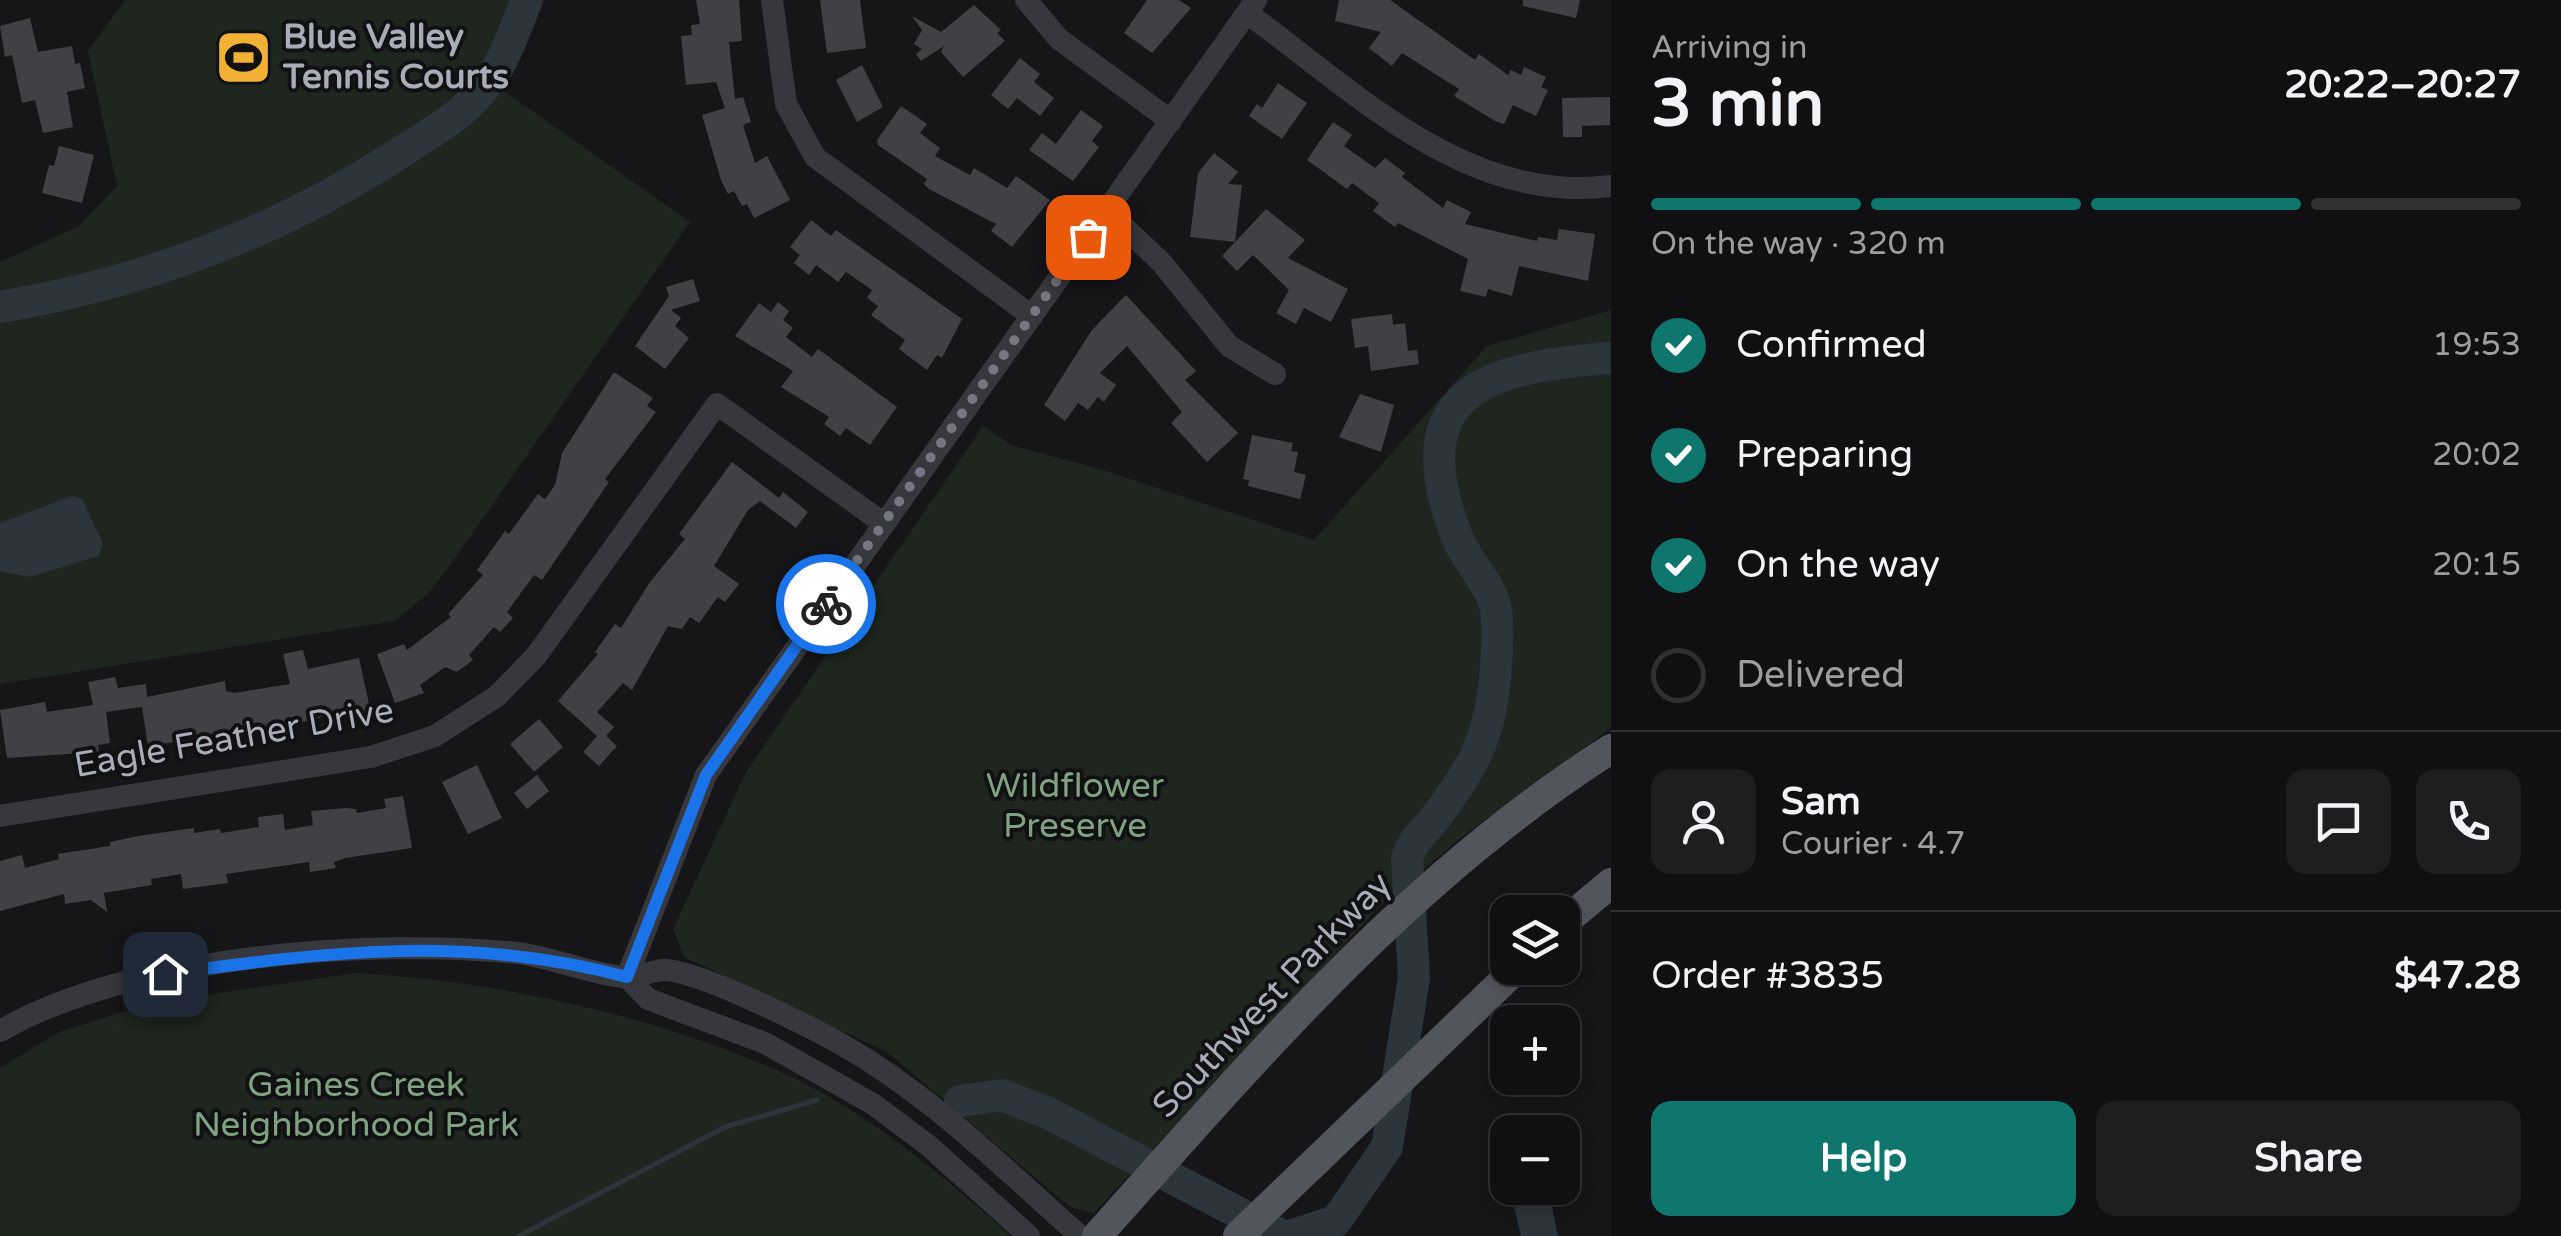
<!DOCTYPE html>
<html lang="en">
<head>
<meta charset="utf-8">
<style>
  body { margin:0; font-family:"Varela Round",sans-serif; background:#1e1e20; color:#f1f3f6; height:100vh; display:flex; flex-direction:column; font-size:38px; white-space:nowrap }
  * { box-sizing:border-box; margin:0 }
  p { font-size:32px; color:#9c9d9f }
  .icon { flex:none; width:55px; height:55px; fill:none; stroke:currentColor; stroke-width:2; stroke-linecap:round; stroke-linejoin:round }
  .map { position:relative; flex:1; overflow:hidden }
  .drawer { display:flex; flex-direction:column; background:#101012; width:950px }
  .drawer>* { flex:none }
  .tools { position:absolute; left:1490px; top:895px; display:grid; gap:20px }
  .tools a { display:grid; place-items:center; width:90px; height:90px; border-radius:20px; background:#101012; box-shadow:0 5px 15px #0003,0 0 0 2px #303032; font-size:50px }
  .pin { position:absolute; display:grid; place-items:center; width:85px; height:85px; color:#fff; margin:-42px; border-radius:20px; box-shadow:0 5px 15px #0006 }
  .courier { position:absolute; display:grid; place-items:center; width:100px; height:100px; margin:-50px; border:8px solid #1a73e8; border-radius:50%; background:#fff; color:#222; box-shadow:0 2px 12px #0007 }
  .headline em { font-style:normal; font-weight:700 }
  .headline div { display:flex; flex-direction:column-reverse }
  .headline { display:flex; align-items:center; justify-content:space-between; height:170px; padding:0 40px }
  h1 { font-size:65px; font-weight:700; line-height:75px }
  .bar { display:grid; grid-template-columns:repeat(4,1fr); gap:15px 10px; align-content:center; height:120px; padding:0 40px }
  .bar i { height:12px; border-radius:8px; background:#303032 }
  .bar .current { background:#0f766e }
  .bar p { grid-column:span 4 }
  .line { display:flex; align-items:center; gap:25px; padding:0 40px; border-top:2px solid #303032 }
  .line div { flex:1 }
  .round { display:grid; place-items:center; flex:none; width:105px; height:105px; border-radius:20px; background:#1e1e20 }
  ol { padding:0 40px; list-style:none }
  li { display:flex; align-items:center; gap:30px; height:110px }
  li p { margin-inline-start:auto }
  li .icon { padding:10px; border-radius:50%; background:#0f766e; color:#fff; stroke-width:4 }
  li:last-child { color:#9c9d9f }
  li i { width:55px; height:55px; border:5px solid #303032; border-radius:50% }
  .cta { display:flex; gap:20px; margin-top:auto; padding:20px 40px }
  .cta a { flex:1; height:115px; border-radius:20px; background:#0f766e; color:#fff; font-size:40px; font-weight:700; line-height:115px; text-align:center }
  .cta a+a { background:#1e1e20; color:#f1f3f6 }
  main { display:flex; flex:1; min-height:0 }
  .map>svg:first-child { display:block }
  .green { fill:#1e261f }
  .water { fill:#2c353c }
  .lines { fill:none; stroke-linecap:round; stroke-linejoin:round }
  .stream { stroke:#2c353c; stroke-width:5 }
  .river { stroke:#2c353c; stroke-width:32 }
  .building { fill:#404145 }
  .minor { stroke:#37383d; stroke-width:22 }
  .major { stroke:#53555c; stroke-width:30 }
  .done { stroke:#757880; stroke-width:10; stroke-dasharray:0 18 }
  .route { stroke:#1a73e8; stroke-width:12 }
  .labels { text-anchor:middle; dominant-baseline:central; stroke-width:8; stroke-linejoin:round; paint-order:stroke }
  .poi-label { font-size:35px; font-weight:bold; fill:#a8adb8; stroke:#111113; text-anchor:start }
  .street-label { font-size:35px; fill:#a8adb8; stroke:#111113 }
  .park-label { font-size:35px; fill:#7fa381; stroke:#111113 }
</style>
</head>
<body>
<main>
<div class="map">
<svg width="1611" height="1236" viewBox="0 0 1611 1236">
  <rect width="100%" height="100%" fill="#161618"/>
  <!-- green -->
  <g class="green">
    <polygon points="125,0 537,0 500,88 690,222 453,561 429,593 395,621 0,684 0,262 79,226 117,186 88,51"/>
    <polygon points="1611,310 1611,728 1462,837 1381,905 1094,1213 1070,1207 887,1052 684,957 673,929 746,772 983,426 1011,445 1103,470 1314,540 1487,346"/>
    <path d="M356,973C496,981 655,1015 783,1073C864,1109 945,1177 1011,1236H0V1068L59,1032L155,1002Z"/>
  </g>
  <!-- water -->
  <g class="water">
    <polygon points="72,496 82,499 103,544 98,556 30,577 0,571 0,523"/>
    <polygon points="1510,1188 1548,1188 1558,1236 1521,1236"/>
  </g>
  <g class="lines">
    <!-- stream -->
    <g class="stream">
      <polyline points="1336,1221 1336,1236"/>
      <polyline points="519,1236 725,1127 817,1100"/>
    </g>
    <!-- river -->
    <g class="river">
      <path d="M0,307C143,283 276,233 398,154C427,135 461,117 483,89C504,64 515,29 527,0"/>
      <polyline points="960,1101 1002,1095 1050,1114 1277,1233"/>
      <path d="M1290,1236L1336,1221L1387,1147L1414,978L1407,859C1412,839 1424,833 1436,817C1472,768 1489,741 1495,679C1497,658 1499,631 1496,610C1492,585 1466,561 1457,537C1400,390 1487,367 1611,358"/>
    </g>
  </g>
  <!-- building -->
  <g class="building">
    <polygon points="696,0 739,0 742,41 729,42 735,99 743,97 751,122 743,125 755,163 767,156 790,200 754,218 747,204 742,206 734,191 728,194 721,180 702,115 725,108 716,82 686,85 681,36 692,35 691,25 700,24"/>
    <polygon points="820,0 860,0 866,48 827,53"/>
    <polygon points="1147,0 1179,0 1191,8 1152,53 1124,33"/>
    <polygon points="1339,0 1390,0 1475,60 1479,54 1508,75 1511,70 1521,75 1524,67 1546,77 1541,87 1548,90 1536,116 1513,105 1504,124 1495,121 1454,96 1459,89 1402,53 1392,66 1369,48 1381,32 1335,21"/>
    <polygon points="1523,0 1580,0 1576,18 1523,6"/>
    <polygon points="974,5 1001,30 997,33 1005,41 963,77 941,52 944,46 921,61 916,54 922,49 914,44 922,30 912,16 941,32"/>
    <polygon points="30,18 38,52 72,46 75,64 80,63 85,88 67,92 73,127 43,133 35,100 22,103 12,55 5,57 0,26"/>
    <polygon points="1020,58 1040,74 1034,82 1054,98 1040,116 1017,98 1008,109 991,95"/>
    <polygon points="862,65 883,107 857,122 836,80"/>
    <polygon points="1278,83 1307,103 1282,139 1249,116 1257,104 1262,108"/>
    <polygon points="1610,97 1610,125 1582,126 1582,137 1563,137 1562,98"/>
    <polygon points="901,106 927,124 920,133 940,148 935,156 970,175 974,168 1007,188 1016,176 1050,200 1012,247 991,231 996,224 929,189 924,184 927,179 878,145 877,140"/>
    <polygon points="1081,110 1103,126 1092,141 1099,147 1073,181 1029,150 1042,133 1056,144"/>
    <polygon points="1333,122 1352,135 1344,146 1375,168 1385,158 1405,173 1402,177 1443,208 1447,200 1471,212 1465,224 1537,241 1538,237 1557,240 1559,229 1595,234 1588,281 1519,266 1512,296 1488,289 1486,297 1460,291 1468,259 1398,223 1395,227 1373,211 1379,203 1352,183 1347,189 1307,160"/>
    <polygon points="59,146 94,155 82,203 42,193 49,165 54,166"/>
    <polygon points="1214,153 1238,172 1228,184 1242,185 1235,242 1190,237 1198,173"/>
    <polygon points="1266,209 1305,240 1288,258 1348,289 1331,322 1304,308 1296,324 1276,313 1289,290 1253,255 1237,271 1222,256"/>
    <polygon points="811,220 831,236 836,230 962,319 942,358 937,355 927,370 899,349 905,340 871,315 878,306 867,298 872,290 846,272 838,282 816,265 809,275 794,263 800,255 790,247"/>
    <polygon points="693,279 700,301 671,310 681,318 675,326 689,338 665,369 635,346 669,296 666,287"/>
    <polygon points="1126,295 1196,371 1185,380 1238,433 1207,462 1171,423 1182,412 1127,346 1100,373 1116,385 1104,402 1098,397 1088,410 1078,403 1065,421 1044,405 1092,330"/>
    <polygon points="778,302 789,311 783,320 793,328 786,337 812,357 818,349 897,407 870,445 846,428 840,436 824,424 829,417 781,387 793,371 735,336 759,303 771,312"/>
    <polygon points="1392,314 1393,325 1405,323 1408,351 1417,350 1419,364 1371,371 1368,346 1355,348 1351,319"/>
    <polygon points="614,372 653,398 647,406 656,412 605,479 609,482 542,580 534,575 507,612 513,618 500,632 494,627 469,655 473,660 457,672 445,667 420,685 424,693 395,703 377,654 404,644 407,650 451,617 448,614 483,575 477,570 505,531 509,534 538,494 545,499 555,485 562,453"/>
    <polygon points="1360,394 1394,405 1381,452 1339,437"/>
    <polygon points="1252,435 1293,443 1291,451 1298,452 1294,472 1306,475 1300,499 1248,486 1249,480 1243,479"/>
    <polygon points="732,462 779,498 783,492 808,512 796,528 760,501 748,510 714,566 739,584 725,602 718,597 699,623 690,617 682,629 668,626 632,690 623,683 597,712 614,727 606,736 617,746 599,766 583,752 597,736 558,701 598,654 595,652 615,624 621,628 650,582 685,539 679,534"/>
    <polygon points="303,650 308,669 359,658 371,713 354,717 352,709 295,724 148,746 142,707 106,712 110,743 98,745 99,752 7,758 0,710 45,702 47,712 93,705 88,682 115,677 118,688 146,684 147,697 225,681 226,691 234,693 290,684 283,654"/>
    <polygon points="539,719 563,747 534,772 510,744"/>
    <polygon points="477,765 502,818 468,834 442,782"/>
    <polygon points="537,775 549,791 527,809 514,793"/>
    <polygon points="403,796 412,848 345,858 334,862 336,868 310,872 309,862 226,874 228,883 183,889 181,874 151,879 152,885 104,893 107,912 91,900 65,904 64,894 0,911 0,861 22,855 25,868 59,859 58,854 110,846 110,842 138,836 194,828 194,833 220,829 221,833 259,827 258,817 283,814 285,830 313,825 311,811 346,808 356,809 357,813 386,808 384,799"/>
  </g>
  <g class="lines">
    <!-- minor -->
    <g class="minor">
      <polyline points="772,0 786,104 815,157 1032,316"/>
      <polyline points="1026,0 1059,39 1171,121"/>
      <path d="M1247,13C1356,92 1467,205 1611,186"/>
      <polyline points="1106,210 1162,263 1229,346 1275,374"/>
      <polyline points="0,816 371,757 435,736 497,696 536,656 717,404 883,523"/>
      <polyline points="627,977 706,775 1256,0"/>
      <polyline points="627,977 648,999 765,1043 873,1104 929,1146 1029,1236"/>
      <path d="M0,1031C130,956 368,938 517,953C552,957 596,976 628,977C640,977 653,970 665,970C698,972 774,1010 805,1025C910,1075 995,1160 1080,1236"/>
    </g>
    <!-- major -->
    <g class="major">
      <polyline points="1562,924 1611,883"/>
      <path d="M1097,1236C1255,1059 1409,877 1611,749"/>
      <polyline points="1238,1236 1517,968"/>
    </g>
  </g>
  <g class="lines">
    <!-- done -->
    <polyline class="done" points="826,604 1088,237"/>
    <!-- route -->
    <path class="route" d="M165,974C325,952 468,934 627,977L706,775L826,604"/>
  </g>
  <!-- icons -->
  <defs>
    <symbol id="stadium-square" viewBox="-11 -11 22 22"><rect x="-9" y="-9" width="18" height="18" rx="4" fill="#f2b134" stroke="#111113"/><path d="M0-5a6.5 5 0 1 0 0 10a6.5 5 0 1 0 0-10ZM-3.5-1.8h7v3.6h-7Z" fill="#111"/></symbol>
  </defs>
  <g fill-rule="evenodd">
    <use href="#stadium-square" x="212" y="26" width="63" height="63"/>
  </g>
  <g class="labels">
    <!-- poi labels -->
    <g class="poi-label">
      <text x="283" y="37">Blue Valley<tspan x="283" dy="40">Tennis Courts</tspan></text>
    </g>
    <!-- street labels -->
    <g class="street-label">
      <text transform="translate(234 738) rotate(-10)">Eagle Feather Drive</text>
      <text transform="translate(1272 995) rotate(-46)">Southwest Parkway</text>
    </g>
    <!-- park labels -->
    <g class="park-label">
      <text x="1075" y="786">Wildflower<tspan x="1075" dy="40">Preserve</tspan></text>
      <text x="356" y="1085">Gaines Creek<tspan x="356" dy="40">Neighborhood Park</tspan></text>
    </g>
  </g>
</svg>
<div class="tools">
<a><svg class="icon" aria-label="layers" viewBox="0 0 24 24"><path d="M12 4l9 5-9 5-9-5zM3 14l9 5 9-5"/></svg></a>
<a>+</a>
<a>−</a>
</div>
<div class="pin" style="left:1088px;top:237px;background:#ea580c"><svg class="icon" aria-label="bag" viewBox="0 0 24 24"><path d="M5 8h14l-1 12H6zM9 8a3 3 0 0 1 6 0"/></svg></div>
<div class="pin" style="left:165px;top:974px;background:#1f2937"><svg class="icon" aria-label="home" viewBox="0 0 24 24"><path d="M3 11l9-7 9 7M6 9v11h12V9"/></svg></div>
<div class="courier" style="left:826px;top:604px"><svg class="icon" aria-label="bike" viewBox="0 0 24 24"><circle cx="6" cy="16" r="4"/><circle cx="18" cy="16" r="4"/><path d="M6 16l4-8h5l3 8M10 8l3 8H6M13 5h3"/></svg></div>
</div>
<section class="drawer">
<div class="headline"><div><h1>3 min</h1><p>Arriving in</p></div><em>20:22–20:27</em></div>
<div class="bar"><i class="current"></i><i class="current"></i><i class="current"></i><i></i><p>On the way · 320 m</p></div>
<ol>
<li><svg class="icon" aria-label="check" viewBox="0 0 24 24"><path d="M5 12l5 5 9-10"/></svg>Confirmed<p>19:53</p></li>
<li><svg class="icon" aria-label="check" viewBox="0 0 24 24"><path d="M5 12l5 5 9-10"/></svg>Preparing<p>20:02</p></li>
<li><svg class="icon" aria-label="check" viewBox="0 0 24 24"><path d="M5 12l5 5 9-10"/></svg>On the way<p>20:15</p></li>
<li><i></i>Delivered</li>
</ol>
<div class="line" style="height:180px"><a class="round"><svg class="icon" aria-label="person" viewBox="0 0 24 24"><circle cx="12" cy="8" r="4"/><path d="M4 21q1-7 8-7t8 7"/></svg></a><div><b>Sam</b><p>Courier · 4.7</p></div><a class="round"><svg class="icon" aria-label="chat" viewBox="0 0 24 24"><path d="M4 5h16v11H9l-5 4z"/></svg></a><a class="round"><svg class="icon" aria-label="phone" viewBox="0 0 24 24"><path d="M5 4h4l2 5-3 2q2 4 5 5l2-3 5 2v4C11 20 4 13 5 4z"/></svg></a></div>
<div class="line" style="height:130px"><div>Order #3835</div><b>$47.28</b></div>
<div class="cta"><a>Help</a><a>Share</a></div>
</section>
</main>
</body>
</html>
